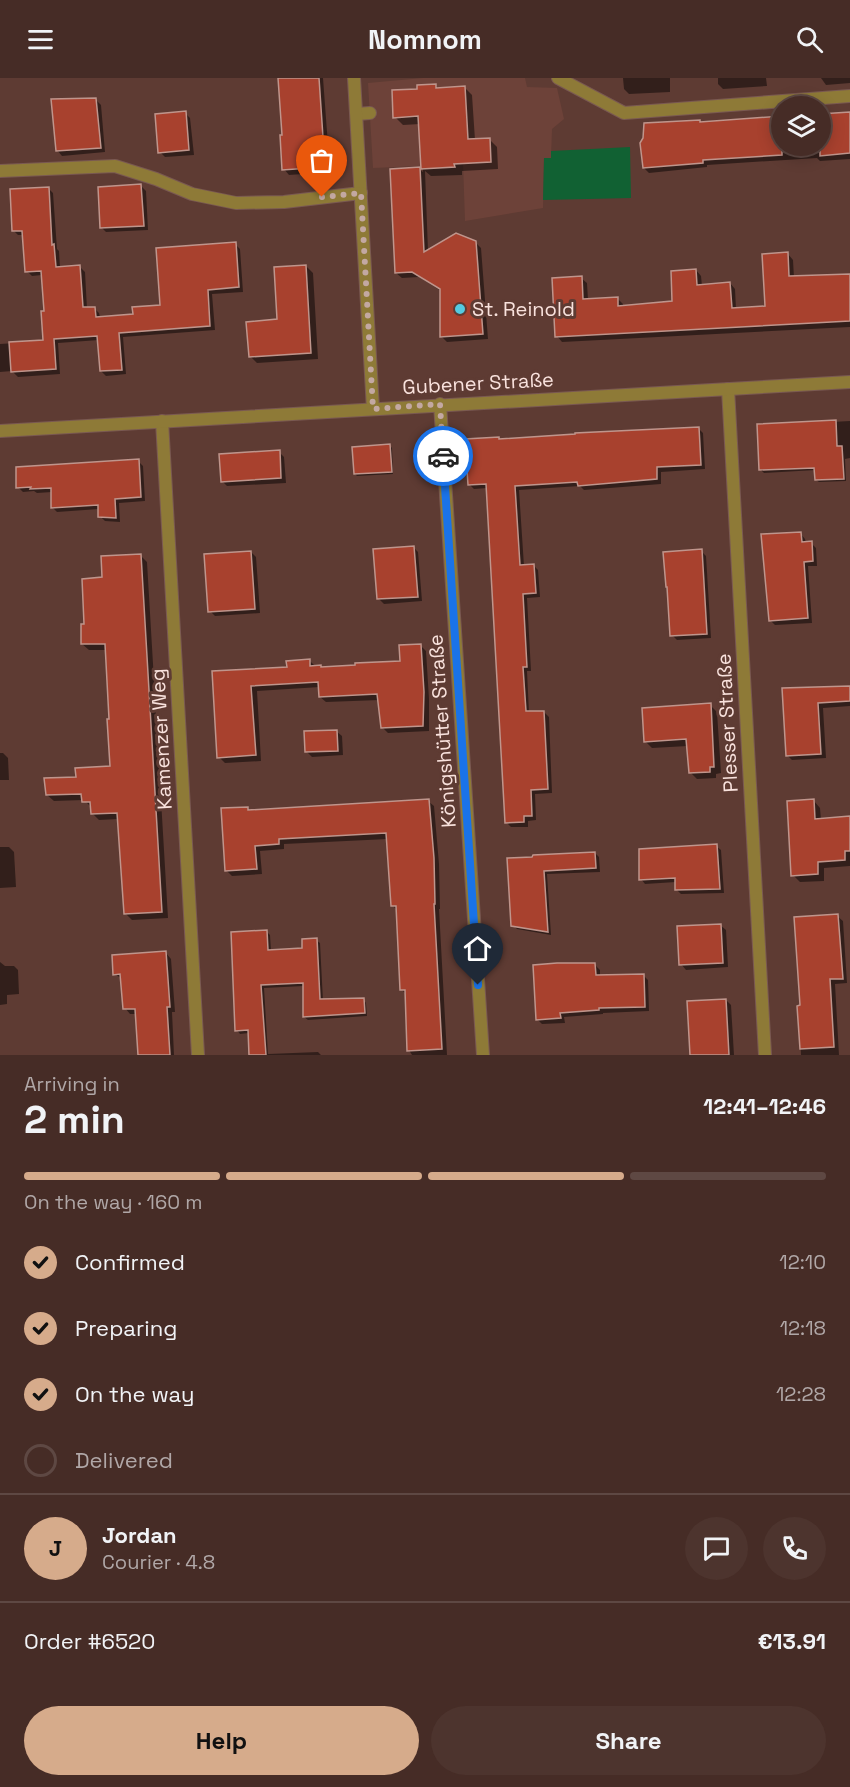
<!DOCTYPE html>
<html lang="en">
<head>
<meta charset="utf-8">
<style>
  body { margin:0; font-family:"Space Grotesk",sans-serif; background:#4d342e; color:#f1f3f6; height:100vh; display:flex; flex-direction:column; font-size:22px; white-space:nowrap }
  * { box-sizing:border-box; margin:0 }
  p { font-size:20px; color:#b0a7a7 }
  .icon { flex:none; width:33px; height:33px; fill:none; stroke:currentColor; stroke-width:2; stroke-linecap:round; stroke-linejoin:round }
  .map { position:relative; height:977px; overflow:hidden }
  .drawer { display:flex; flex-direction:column; background:#462c26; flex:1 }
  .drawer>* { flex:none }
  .controls { position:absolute; left:771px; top:18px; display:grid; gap:12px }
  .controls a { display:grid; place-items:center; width:60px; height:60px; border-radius:50%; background:#462c26; box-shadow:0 3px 15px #0003,0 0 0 2px #5e4843; font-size:30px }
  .pin { position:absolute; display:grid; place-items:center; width:51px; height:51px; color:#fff; margin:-62px -26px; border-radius:50% 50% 50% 0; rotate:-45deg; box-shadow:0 0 6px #0007 }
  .pin .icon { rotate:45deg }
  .courier { position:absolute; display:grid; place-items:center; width:60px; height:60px; margin:-30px; border:4px solid #1a73e8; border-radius:50%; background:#fff; color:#222; box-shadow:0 2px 8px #0007 }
  .head em { font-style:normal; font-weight:700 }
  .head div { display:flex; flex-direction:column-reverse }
  .head { display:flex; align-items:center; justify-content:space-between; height:102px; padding:0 24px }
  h1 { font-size:39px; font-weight:700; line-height:45px }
  .bar { display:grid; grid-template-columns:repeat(4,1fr); gap:9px 6px; align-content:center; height:72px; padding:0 24px }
  .bar i { height:8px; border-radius:4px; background:#5e4843 }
  .bar .current { background:#d6ab8b }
  .bar p { grid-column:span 4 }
  .line { display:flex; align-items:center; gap:15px; padding:0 24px; border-top:2px solid #5e4843 }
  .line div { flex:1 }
  .round { display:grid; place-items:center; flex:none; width:63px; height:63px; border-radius:32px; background:#4d342e }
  ol { padding:0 24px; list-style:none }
  li { display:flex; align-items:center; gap:18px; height:66px }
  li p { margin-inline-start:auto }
  li .icon { padding:6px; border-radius:50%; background:#d6ab8b; color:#111; stroke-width:4 }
  li:last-child { color:#b0a7a7 }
  li i { width:33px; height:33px; border:3px solid #5e4843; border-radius:50% }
  .cta { display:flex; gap:12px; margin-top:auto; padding:12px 24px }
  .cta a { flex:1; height:69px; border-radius:36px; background:#d6ab8b; color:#111; font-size:24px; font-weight:700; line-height:69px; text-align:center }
  .cta a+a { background:#4d342e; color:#f1f3f6 }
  header { display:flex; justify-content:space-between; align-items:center; height:78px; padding:0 24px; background:#462c26; font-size:27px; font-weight:700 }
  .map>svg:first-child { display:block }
  .built { fill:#6d4239 }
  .green { fill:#116133 }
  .shadow { fill:#0007 }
  .building { fill:#a8412e; stroke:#bf958c; stroke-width:1.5 }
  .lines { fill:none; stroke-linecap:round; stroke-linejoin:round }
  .service-casing { stroke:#7a5952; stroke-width:14 }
  .minor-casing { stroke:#7a5952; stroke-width:14 }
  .tertiary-casing { stroke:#7a5952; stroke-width:14 }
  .service { stroke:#8e7a37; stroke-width:12 }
  .minor { stroke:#8e7a37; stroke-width:12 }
  .tertiary { stroke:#8e7a37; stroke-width:12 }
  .done { stroke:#c3a8a2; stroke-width:6; stroke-dasharray:0 10.8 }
  .route { stroke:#1a73e8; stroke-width:8 }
  .poi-dot { fill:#55cae0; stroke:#5e3b33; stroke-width:2 }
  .labels { text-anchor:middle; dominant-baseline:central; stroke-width:6; stroke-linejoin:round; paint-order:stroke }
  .poi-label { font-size:20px; fill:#f9e2dd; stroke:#5e3b33; text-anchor:start }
  .street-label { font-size:20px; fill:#f9e2dd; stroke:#5e3b33 }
</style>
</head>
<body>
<header><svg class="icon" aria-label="menu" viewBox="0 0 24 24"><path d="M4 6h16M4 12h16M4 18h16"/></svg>Nomnom<svg class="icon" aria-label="search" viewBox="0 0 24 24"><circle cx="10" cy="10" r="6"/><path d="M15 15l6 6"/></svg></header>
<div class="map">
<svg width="850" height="977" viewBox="0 0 850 977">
  <rect width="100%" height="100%" fill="#5e3b33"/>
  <!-- built -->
  <polygon class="built" points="423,0 525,0 527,9 557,10 564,41 552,51 551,80 544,81 543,130 465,143 463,85 455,86 455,89 421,91 420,88 418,88 373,90 368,5"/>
  <!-- green -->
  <polygon class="green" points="630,69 631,120 543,122 544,80 551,80 551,73"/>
  <!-- shadow -->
  <g class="shadow">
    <polygon points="280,0 323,0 330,94 289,97 284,91 284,59"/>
    <polygon points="623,0 670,0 670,14 629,16 624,11"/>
    <polygon points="718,0 766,0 767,8 723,11 718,6"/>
    <polygon points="821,0 850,0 850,5 826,7"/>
    <polygon points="436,8 439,11 464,9 472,17 475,62 489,61 497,69 498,91 462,93 462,97 431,98 425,93 428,173 475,164 481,170 488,261 447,264 441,258 441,213 419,199 402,200 396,195 419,91 423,94 420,46 403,47 395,39 419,12"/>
    <polygon points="95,21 101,27 105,74 62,78 57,72"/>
    <polygon points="185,35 190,40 194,77 165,79 160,74"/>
    <polygon points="850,36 850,81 820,83 817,80 707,87 707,89 649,95 644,90 701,45 782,68 820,68"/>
    <polygon points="141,108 146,113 148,152 106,154 101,149"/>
    <polygon points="48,110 53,115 57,171 59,173 60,190 80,189 85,194 87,231 94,230 99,235 100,240 134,238 162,229 235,166 240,171 243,214 212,216 215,252 123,259 126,296 106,298 101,293 99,262 58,265 60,296 18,299 12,293 0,294 0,266 45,263 45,234 42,197 32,198 27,193 24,157 18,157 13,152"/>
    <polygon points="788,176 793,182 794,200 850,198 850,249 562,264 557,258 581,200 587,205 588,222 617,220 623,226 623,229 674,225 696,192 701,198 702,208 730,205 735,211 736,231 766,229"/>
    <polygon points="306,188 313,195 318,281 257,285 250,278 278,242"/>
    <polygon points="850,343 850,380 845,381 846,403 819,404 816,402 816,392 764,395 761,392 758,348"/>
    <polygon points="698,350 703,355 705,391 661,394 661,406 584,412 580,408 519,412 524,488 534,488 538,492 540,519 527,520 531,593 527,593 529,635 544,634 549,639 552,715 535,716 536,742 528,743 528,749 511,749 506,744 487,410 474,411 469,406 500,362"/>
    <polygon points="390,368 392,370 393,396 357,398 355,396"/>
    <polygon points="279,374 284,379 286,405 227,408 222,403"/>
    <polygon points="138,383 143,388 145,423 119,425 120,444 105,443 100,438 99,431 57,434 52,429 52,414 37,415 34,413 23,414 18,409"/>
    <polygon points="800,455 805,461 806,465 811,465 816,470 817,488 808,488 812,545 775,547 770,542"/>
    <polygon points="413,469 418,474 422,523 384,526 379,521"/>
    <polygon points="701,473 706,478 711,560 677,562 672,557"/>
    <polygon points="251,474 256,479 260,535 215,538 210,533"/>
    <polygon points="140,477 147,484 168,840 132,842 125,835 119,741 99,742 92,735 92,730 84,722 54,723 47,717 77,701 112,689 107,572 89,572 82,566 86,548 103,500"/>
    <polygon points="421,568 426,573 429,621 429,653 388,655 382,649 380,622 326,624 320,619 320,609 257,613 261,683 225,685 219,679 214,595 289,591 309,582 315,588 322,590 402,584"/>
    <polygon points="850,609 850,628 823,630 826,680 792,682 787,677 784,612"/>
    <polygon points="710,627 717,634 721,695 716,696 716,700 697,701 690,694 688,668 652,670 645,663"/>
    <polygon points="336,653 342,658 343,677 312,679 307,674"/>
    <polygon points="0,675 3,675 8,680 9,702 0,702"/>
    <polygon points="428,723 434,728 439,786 440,831 439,831 447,977 412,977 409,972 407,917 402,912 397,832 392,827 388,761 284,766 284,771 260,773 262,796 232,798 226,792 248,730 251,734"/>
    <polygon points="814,723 820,730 821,742 850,740 850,788 824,790 824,803 800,804 793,797"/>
    <polygon points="716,768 721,772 724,815 681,816 676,811 676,804 645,806 641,801"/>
    <polygon points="0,769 9,769 14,774 16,809 0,810"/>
    <polygon points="595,775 599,779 600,794 547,796 551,857 517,851 513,847 508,782"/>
    <polygon points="837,838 843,843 847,905 835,906 839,977 801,977 799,929 802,929"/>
    <polygon points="720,847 726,852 728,889 686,892 681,886"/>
    <polygon points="266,853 270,857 271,873 304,872 316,862 320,865 323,923 363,921 366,925 367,938 308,942 304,939 304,908 264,910 268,976 318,974 321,977 250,977 249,955 240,956 237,952"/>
    <polygon points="166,875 171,881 175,934 172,934 174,977 139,977 137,936 130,936 125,930 122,901 115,896"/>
    <polygon points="0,884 5,888 14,888 18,892 19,916 7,917 7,926 0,927"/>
    <polygon points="595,887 600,892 600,899 643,897 648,902 649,933 603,935 603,936 564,939 565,945 542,946 537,941"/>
    <polygon points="726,922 731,927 734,977 692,977"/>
  </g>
  <!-- building -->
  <g class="building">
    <polygon points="278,0 319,0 325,89 282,92 280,57 282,57"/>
    <polygon points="436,6 436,10 465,8 468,61 490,60 491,84 454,86 455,89 421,91 418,38 393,40 392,12 417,11 417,7"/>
    <polygon points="96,20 101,70 56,73 51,21"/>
    <polygon points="186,33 189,72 158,75 155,36"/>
    <polygon points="850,34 850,75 820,78 820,36"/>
    <polygon points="782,38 782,77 703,82 703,85 643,90 640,65 643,60 644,45 700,42 700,44"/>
    <polygon points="420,89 424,174 456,155 476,163 483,256 440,259 440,211 412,194 395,195 390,91"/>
    <polygon points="141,106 144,148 100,150 98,109"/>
    <polygon points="49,109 52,167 54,166 56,189 80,187 83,229 95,229 96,239 133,236 132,229 160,227 156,170 236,164 239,209 208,212 210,248 119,255 122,292 100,293 97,258 54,261 56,291 11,294 9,264 43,262 41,233 44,233 41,193 25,194 22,153 12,153 10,111"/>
    <polygon points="788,174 789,198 850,196 850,243 555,259 552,200 582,198 583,221 618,219 618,228 672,223 671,193 696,191 697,207 730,204 732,230 765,228 762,176"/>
    <polygon points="306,187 311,275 249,279 246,244 277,241 274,189"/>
    <polygon points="836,342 837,368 842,368 844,401 815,402 814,390 759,392 757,346"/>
    <polygon points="699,349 701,387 657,389 657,401 578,408 577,404 515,408 520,487 534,486 536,515 523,516 527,589 523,589 526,633 544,633 548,711 531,712 532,738 524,738 524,744 505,745 486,406 468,407 465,361 499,359 499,361 575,356 575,355"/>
    <polygon points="390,366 392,394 354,396 352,369"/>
    <polygon points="280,372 281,400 221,404 219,376"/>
    <polygon points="139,381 141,419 115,421 116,440 98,439 98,427 51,430 51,410 30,411 31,409 16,410 16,389"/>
    <polygon points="801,454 802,464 812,463 813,483 804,484 808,540 769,543 761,456"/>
    <polygon points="414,468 418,519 377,521 373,471"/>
    <polygon points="702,471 707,556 670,558 667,509 666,509 663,474"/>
    <polygon points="251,473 255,531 208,534 204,476"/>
    <polygon points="141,476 162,834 124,836 117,735 91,736 90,724 82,724 81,716 46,717 44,700 76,699 75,690 110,688 107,641 109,641 105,566 81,566 81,546 84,546 82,501 102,499 101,478"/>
    <polygon points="421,566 424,614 423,648 381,650 377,616 319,619 318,604 251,608 256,677 217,680 212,593 287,589 286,583 310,581 310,588 321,587 321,589 355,587 355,585 400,583 399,567"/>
    <polygon points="850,608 850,623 818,625 821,676 786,678 782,610"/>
    <polygon points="711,625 714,689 710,689 710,694 689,695 686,661 644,664 642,630"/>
    <polygon points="337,652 338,673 305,674 304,653"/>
    <polygon points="429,721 434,780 435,826 434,826 442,971 407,973 405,912 400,912 396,828 391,828 386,755 279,761 279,766 255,768 257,791 225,793 221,730 248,729 248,732"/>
    <polygon points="814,721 815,741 850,738 850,773 845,773 845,782 818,784 818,796 791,798 787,723"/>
    <polygon points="717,766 720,811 675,812 675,800 639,802 639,771"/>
    <polygon points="595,774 596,790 544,793 548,854 511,848 507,780 532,779 533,777"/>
    <polygon points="838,836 843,901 830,901 834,969 800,971 797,928 800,927 794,839"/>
    <polygon points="721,846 723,885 679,887 677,848"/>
    <polygon points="267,852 268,872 302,870 302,861 317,860 320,921 364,920 365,935 303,939 303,905 261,907 266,977 249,977 248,952 235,953 231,854"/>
    <polygon points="166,873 170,929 167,929 170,977 138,977 135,931 123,931 120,896 113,897 112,877"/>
    <polygon points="557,885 595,885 596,897 644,896 645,929 599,930 599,932 560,935 561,940 536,942 533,887"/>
    <polygon points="726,921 729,977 690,977 687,923"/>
  </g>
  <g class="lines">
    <defs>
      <polyline id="service" points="357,36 370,35"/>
      <g id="minor">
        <polyline points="354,0 373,331"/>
        <polyline points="558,0 624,35 850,18"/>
        <polyline points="0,93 115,88 156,101 192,116 236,125 284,124 361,115"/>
        <polyline points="728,311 765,977"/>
        <polyline points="440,326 483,977"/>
        <polyline points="162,343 198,977"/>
      </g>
      <polyline id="tertiary" points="0,353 850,304"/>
    </defs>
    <!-- service casing -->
    <use href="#service" class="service-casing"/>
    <!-- minor casing -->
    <use href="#minor" class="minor-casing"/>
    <!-- tertiary casing -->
    <use href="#tertiary" class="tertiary-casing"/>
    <!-- service -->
    <use href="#service" class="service"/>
    <!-- minor -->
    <use href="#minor" class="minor"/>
    <!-- tertiary -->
    <use href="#tertiary" class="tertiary"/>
  </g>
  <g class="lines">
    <!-- done -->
    <polyline class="done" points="322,119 361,115 373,331 440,326 443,378"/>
    <!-- route -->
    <polyline class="route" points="443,378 478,907"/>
  </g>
  <!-- markers -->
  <circle class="poi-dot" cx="460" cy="231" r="6"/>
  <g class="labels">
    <!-- poi labels -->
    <g class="poi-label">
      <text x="472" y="231">St. Reinold</text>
    </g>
    <!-- street labels -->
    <g class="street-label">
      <text transform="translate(478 305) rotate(-3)">Gubener Straße</text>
      <text transform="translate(727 645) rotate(-93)">Plesser Straße</text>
      <text transform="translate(442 653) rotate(-94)">Königshütter Straße</text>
      <text transform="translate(161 661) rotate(-93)">Kamenzer Weg</text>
    </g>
  </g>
</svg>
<div class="controls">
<a><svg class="icon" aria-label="layers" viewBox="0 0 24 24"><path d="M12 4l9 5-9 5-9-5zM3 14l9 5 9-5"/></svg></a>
</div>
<div class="pin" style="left:322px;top:119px;background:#ea580c"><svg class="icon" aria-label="bag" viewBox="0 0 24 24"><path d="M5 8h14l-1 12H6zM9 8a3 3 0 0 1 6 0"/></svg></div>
<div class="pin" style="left:478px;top:907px;background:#1f2937"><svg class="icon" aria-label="home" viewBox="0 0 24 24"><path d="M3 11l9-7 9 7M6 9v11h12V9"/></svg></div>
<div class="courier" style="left:443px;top:378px"><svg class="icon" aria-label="car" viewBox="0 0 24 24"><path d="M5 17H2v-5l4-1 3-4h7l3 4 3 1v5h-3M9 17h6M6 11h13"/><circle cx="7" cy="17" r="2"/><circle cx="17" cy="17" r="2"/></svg></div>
</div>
<section class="drawer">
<div class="head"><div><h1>2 min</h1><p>Arriving in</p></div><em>12:41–12:46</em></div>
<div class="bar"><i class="current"></i><i class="current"></i><i class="current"></i><i></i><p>On the way · 160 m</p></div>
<ol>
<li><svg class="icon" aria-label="check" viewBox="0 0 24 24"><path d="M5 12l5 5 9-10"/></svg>Confirmed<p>12:10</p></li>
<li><svg class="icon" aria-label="check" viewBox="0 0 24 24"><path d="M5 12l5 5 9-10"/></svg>Preparing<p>12:18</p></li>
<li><svg class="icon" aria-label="check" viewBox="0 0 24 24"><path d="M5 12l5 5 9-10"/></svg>On the way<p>12:28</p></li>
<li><i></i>Delivered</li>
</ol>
<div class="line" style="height:108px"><b class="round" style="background:#d6ab8b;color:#111">J</b><div><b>Jordan</b><p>Courier · 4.8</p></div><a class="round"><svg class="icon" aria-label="chat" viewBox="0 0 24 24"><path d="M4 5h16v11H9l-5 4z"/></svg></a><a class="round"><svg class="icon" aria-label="phone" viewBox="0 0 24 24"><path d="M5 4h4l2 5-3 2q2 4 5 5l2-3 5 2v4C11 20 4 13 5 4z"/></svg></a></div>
<div class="line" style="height:78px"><div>Order #6520</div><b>€13.91</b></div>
<div class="cta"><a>Help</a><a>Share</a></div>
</section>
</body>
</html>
